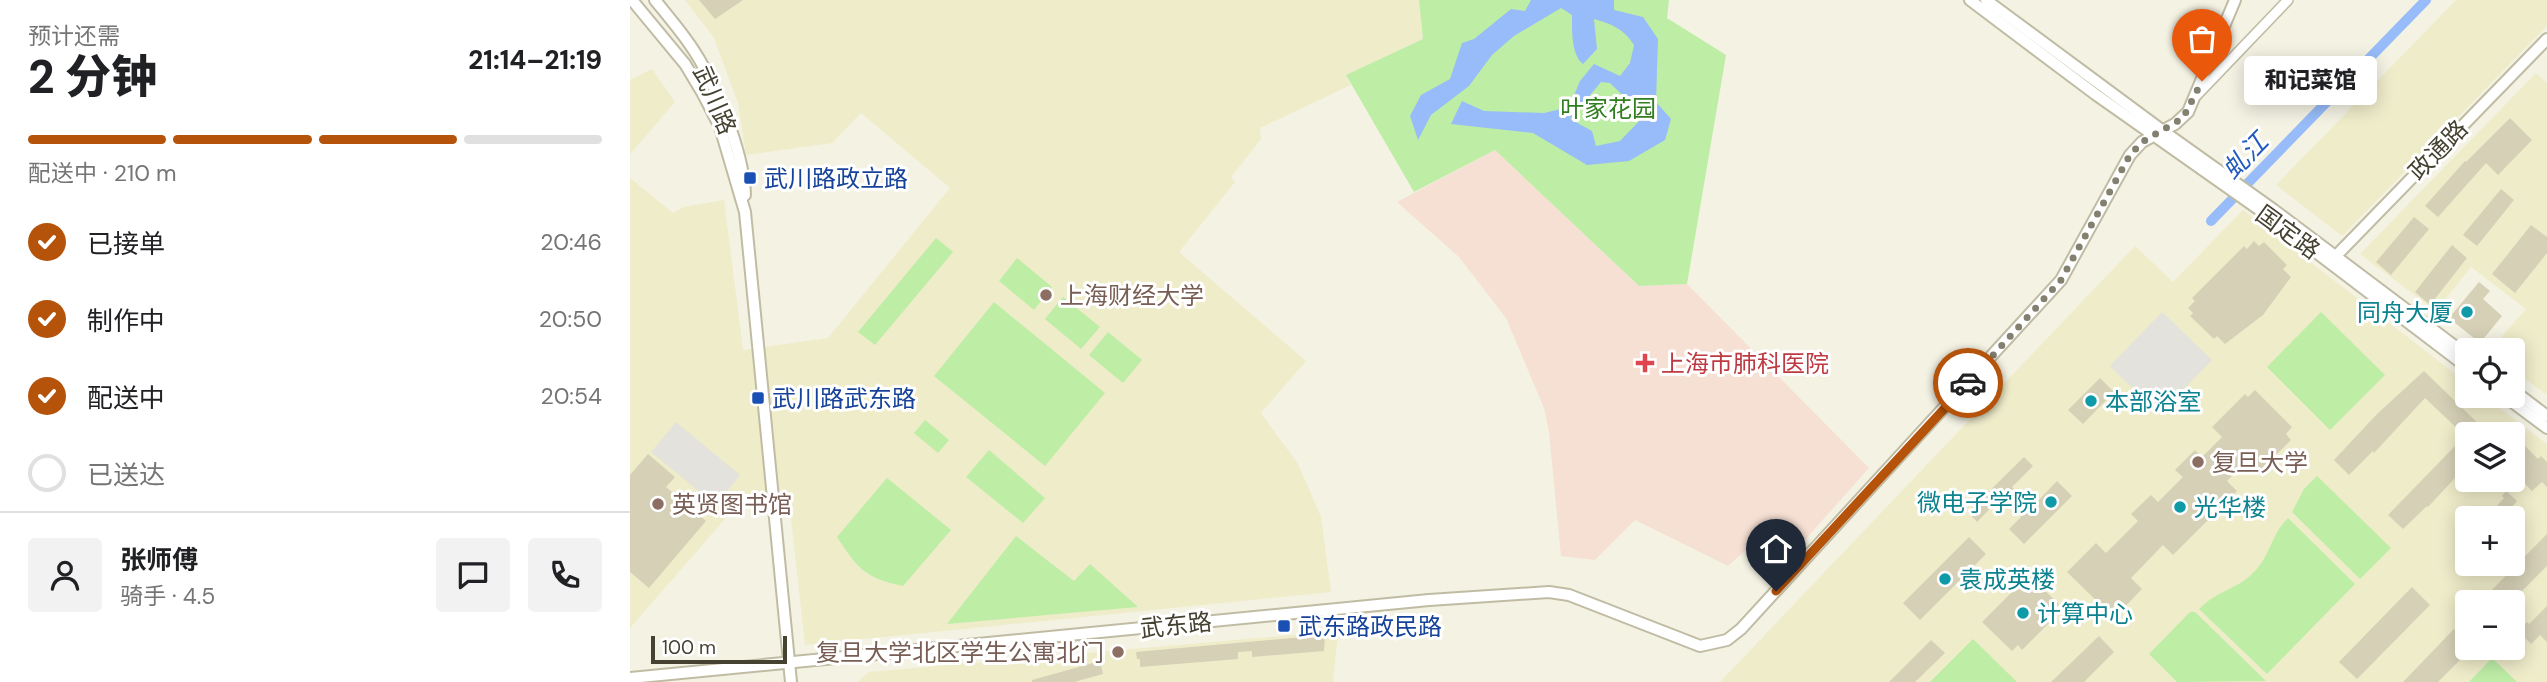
<!DOCTYPE html>
<html lang="zh">
<head>
<meta charset="utf-8">
<style>
  body { margin:0; font-family:"DM Sans","Noto Sans SC",sans-serif; background:#f2f2f2; color:#202124; height:100vh; display:flex; flex-direction:column; font-size:26px; white-space:nowrap }
  * { box-sizing:border-box; margin:0 }
  p { font-size:23px; color:#757577 }
  .icon { flex:none; width:38px; height:38px; fill:none; stroke:currentColor; stroke-width:2; stroke-linecap:round; stroke-linejoin:round }
  .map { position:relative; flex:1; overflow:hidden }
  .details { display:flex; flex-direction:column; background:#fff; width:630px }
  .details>* { flex:none }
  .fabs { position:absolute; left:1825px; top:338px; display:grid; gap:14px }
  .fabs a { display:grid; place-items:center; width:70px; height:70px; border-radius:7px; background:#fff; box-shadow:0 4px 18px #0003; font-size:35px }
  .scale { position:absolute; left:21px; bottom:18px; width:136px; box-sizing:border-box; padding-left:7px; border:4px solid #464232; border-top:0; font-size:19px; line-height:24px; white-space:nowrap; color:#464232; -webkit-text-stroke:5px #fff; paint-order:stroke }
  .pin { position:absolute; display:grid; place-items:center; width:60px; height:60px; color:#fff; margin:-72px -30px; border-radius:50% 50% 50% 0; rotate:-45deg; box-shadow:0 0 7px #0007 }
  .pin .icon { rotate:45deg }
  .courier { position:absolute; display:grid; place-items:center; width:70px; height:70px; margin:-35px; border:5px solid #b45309; border-radius:50%; background:#fff; color:#222; box-shadow:0 2px 9px #0007 }
  .bubble { position:absolute; height:49px; border-radius:7px; background:#fff; box-shadow:0 4px 18px #0003; font-size:23px; font-weight:800; line-height:49px; text-align:center }
  .head em { font-style:normal; font-weight:800 }
  .head div { display:flex; flex-direction:column-reverse }
  .head { display:flex; align-items:center; justify-content:space-between; height:119px; padding:0 28px }
  h1 { font-size:46px; font-weight:800; line-height:52px }
  .bar { display:grid; grid-template-columns:repeat(4,1fr); gap:10px 7px; align-content:center; height:84px; padding:0 28px }
  .bar i { height:9px; border-radius:5px; background:#e0e0e0 }
  .bar .current { background:#b45309 }
  .bar p { grid-column:span 4 }
  .line { display:flex; align-items:center; gap:18px; padding:0 28px; border-top:2px solid #e0e0e0 }
  .line div { flex:1 }
  .round { display:grid; place-items:center; flex:none; width:74px; height:74px; border-radius:7px; background:#f2f2f2 }
  ol { padding:0 28px; list-style:none }
  li { display:flex; align-items:center; gap:21px; height:77px }
  li p { margin-inline-start:auto }
  li .icon { padding:7px; border-radius:50%; background:#b45309; color:#fff; stroke-width:4 }
  li:last-child { color:#757577 }
  li i { width:38px; height:38px; border:4px solid #e0e0e0; border-radius:50% }
  main { display:flex; flex:1; min-height:0 }
  .map>svg:first-child { display:block }
  .education { fill:#efecca; fill-rule:evenodd }
  .medical { fill:#f6e0d4 }
  .green { fill:#beeda6 }
  .parking { fill:#e3e2dc }
  .water { fill:#97bcf9; fill-rule:evenodd }
  .lines { fill:none; stroke-linecap:round; stroke-linejoin:round }
  .canal { stroke:#97bcf9; stroke-width:10 }
  .building { fill:#d6d0b7 }
  .minor-casing { stroke:#c0bca4; stroke-width:12 }
  .tertiary-casing { stroke:#c0bca4; stroke-width:14 }
  .minor { stroke:#fff; stroke-width:9 }
  .tertiary { stroke:#fff; stroke-width:10 }
  .done { stroke:#838070; stroke-width:7; stroke-dasharray:0 12.6 }
  .route { stroke:#b45309; stroke-width:9 }
  .transit-dot { fill:#1a4fb4; stroke:#fff; stroke-width:2.5 }
  .education-dot { fill:#8d6e63; stroke:#fff; stroke-width:2.5 }
  .culture-dot { fill:#0f9aa8; stroke:#fff; stroke-width:2.5 }
  .health-dot { fill:#e0444e; stroke:#fff; stroke-width:2.5 }
  .labels { text-anchor:middle; dominant-baseline:central; stroke-width:6; stroke-linejoin:round; paint-order:stroke }
  .street-label { font-size:24px; fill:#464232; stroke:#fff }
  .park-label { font-size:24px; fill:#307e1f; stroke:#fff }
  .transit-label { font-size:24px; fill:#164399; stroke:#fff; text-anchor:start }
  .education-label { font-size:24px; fill:#785e54; stroke:#fff; text-anchor:start }
  .culture-label { font-size:24px; fill:#0d838f; stroke:#fff; text-anchor:start }
  .health-label { font-size:24px; fill:#be3a42; stroke:#fff; text-anchor:start }
  .water-label { font-size:26px; font-style:italic; fill:#205abe; stroke:#fff }
</style>
</head>
<body>
<main>
<section class="details">
<div class="head"><div><h1>2 分钟</h1><p>预计还需</p></div><em>21:14–21:19</em></div>
<div class="bar"><i class="current"></i><i class="current"></i><i class="current"></i><i></i><p>配送中 · 210 m</p></div>
<ol>
<li><svg class="icon" aria-label="check" viewBox="0 0 24 24"><path d="M5 12l5 5 9-10"/></svg>已接单<p>20:46</p></li>
<li><svg class="icon" aria-label="check" viewBox="0 0 24 24"><path d="M5 12l5 5 9-10"/></svg>制作中<p>20:50</p></li>
<li><svg class="icon" aria-label="check" viewBox="0 0 24 24"><path d="M5 12l5 5 9-10"/></svg>配送中<p>20:54</p></li>
<li><i></i>已送达</li>
</ol>
<div class="line" style="height:126px"><a class="round"><svg class="icon" aria-label="person" viewBox="0 0 24 24"><circle cx="12" cy="8" r="4"/><path d="M4 21q1-7 8-7t8 7"/></svg></a><div><b>张师傅</b><p>骑手 · 4.5</p></div><a class="round"><svg class="icon" aria-label="chat" viewBox="0 0 24 24"><path d="M4 5h16v11H9l-5 4z"/></svg></a><a class="round"><svg class="icon" aria-label="phone" viewBox="0 0 24 24"><path d="M5 4h4l2 5-3 2q2 4 5 5l2-3 5 2v4C11 20 4 13 5 4z"/></svg></a></div>
</section>
<div class="map">
<svg width="1917" height="682" viewBox="0 0 1917 682">
  <rect width="100%" height="100%" fill="#f4f2e3"/>
  <!-- education -->
  <g class="education">
    <polygon points="55,0 789,0 793,39 716,75 721,85 630,128 631,139 601,177 605,182 549,252 676,361 631,413 668,464 691,517 701,592 175,645 158,491 116,495 0,628 0,178 43,213 54,207 94,200 113,350 198,338 320,188 231,113 202,143 116,155 108,103 84,38"/>
    <polygon points="1826,0 1917,0 1917,26 1712,236 1646,185"/>
    <polygon points="22,69 45,102 0,154 0,80"/>
    <polygon points="1906,73 1917,83 1917,395 1883,370 1883,350 1860,350 1896,309 1841,267 1806,311 1730,254"/>
    <path d="M1613,210L1837,383L1838,396H1854L1917,444V682H1090L1505,246L1543,282ZM1838,434H1883V480H1838ZM1838,518H1883V564H1838ZM1838,602H1883V648H1838Z"/>
    <polygon points="708,631 703,682 228,682 239,672"/>
  </g>
  <!-- medical -->
  <polygon class="medical" points="865,150 1009,286 1057,284 1239,468 1156,561 1128,539 1098,566 1005,520 965,560 931,556 919,432 914,408 876,318 829,257 767,202"/>
  <!-- green -->
  <g class="green">
    <polygon points="789,0 1039,0 1037,18 1096,55 1057,284 1009,286 865,150 784,192 716,75 793,39"/>
    <polygon points="306,238 323,252 245,345 228,332"/>
    <polygon points="387,258 422,287 404,310 369,281"/>
    <polygon points="433,297 470,327 451,349 415,319"/>
    <polygon points="364,302 475,393 415,466 304,376"/>
    <polygon points="1691,312 1755,375 1700,430 1637,367"/>
    <polygon points="478,332 512,360 493,383 459,355"/>
    <polygon points="295,420 319,440 308,453 284,433"/>
    <polygon points="359,450 415,498 393,523 336,477"/>
    <polygon points="1687,476 1761,548 1730,579 1662,512 1674,489"/>
    <path d="M257,478L321,530L273,586C235,578 228,569 207,537Z"/>
    <path d="M1658,518L1725,584L1637,674L1569,609C1588,590 1606,590 1623,573C1641,556 1640,536 1658,518Z"/>
    <polygon points="386,536 444,581 460,564 508,607 317,624"/>
    <polygon points="1560,612 1565,612 1636,681 1547,682 1519,654"/>
    <polygon points="1343,639 1387,682 1300,682"/>
    <polygon points="1862,658 1887,682 1839,682"/>
  </g>
  <!-- parking -->
  <g class="parking">
    <polygon points="1532,312 1582,360 1529,414 1480,366"/>
    <polygon points="46,422 110,475 86,505 21,452"/>
  </g>
  <!-- water -->
  <path class="water" d="M901,0H984V10L1013,17L1028,39L1026,102L1041,119L1035,140L999,161L957,165L903,133L821,124L832,101L854,111L914,113L939,107L950,81L964,64L990,76L1000,63L1004,45C994,29 982,24 964,19L967,49L953,64C941,54 942,30 942,15L931,8L884,36L862,55L839,86L801,115L788,140L780,116L791,95L820,79L832,43L844,39L881,9L895,11ZM971,82L980,83L1014,116L990,141L966,146L962,131L940,119Z"/>
  <g class="lines">
    <!-- canal -->
    <polyline class="canal" points="1581,221 1796,0"/>
  </g>
  <!-- building -->
  <g class="building">
    <polygon points="69,0 113,0 85,19"/>
    <polygon points="1880,118 1902,140 1868,175 1856,163 1808,217 1795,206 1835,161 1836,162"/>
    <polygon points="1871,189 1884,200 1847,246 1833,235"/>
    <polygon points="1784,217 1799,229 1761,275 1746,262"/>
    <polygon points="1901,225 1917,237 1917,253 1885,293 1862,274"/>
    <polygon points="1624,241 1629,246 1634,242 1657,265 1653,269 1661,277 1633,315 1595,344 1587,336 1584,339 1560,316 1563,313 1558,308 1565,301 1562,298 1614,246 1617,249"/>
    <polygon points="1822,245 1837,258 1800,305 1785,292"/>
    <polygon points="1849,282 1860,291 1853,299 1872,316 1850,343 1819,318"/>
    <polygon points="1794,371 1859,434 1833,434 1795,398 1744,453 1743,451 1719,475 1704,460 1747,414"/>
    <polygon points="1470,378 1484,392 1453,424 1438,410"/>
    <polygon points="1625,390 1662,427 1656,434 1661,440 1628,473 1617,461 1597,481 1607,491 1543,555 1533,545 1501,578 1512,589 1484,618 1437,572 1466,543 1476,553 1508,521 1501,514 1521,495 1528,502 1553,477 1545,470 1565,450 1572,457 1592,437 1582,427 1615,394 1618,397"/>
    <polygon points="1883,434 1908,459 1911,456 1917,462 1917,487 1912,482 1902,491 1889,478 1893,474 1883,464"/>
    <polygon points="1826,445 1838,456 1838,464 1798,507 1797,506 1773,529 1758,515"/>
    <polygon points="18,454 45,477 36,487 76,521 19,588 0,572 0,475"/>
    <polygon points="1394,457 1403,466 1382,487 1402,507 1427,481 1442,496 1394,544 1379,529 1391,517 1371,497 1347,522 1338,512"/>
    <polygon points="1876,491 1887,501 1881,508 1892,518 1856,518 1874,498 1872,496"/>
    <polygon points="1917,534 1917,566 1881,602 1850,602"/>
    <polygon points="1339,537 1356,554 1290,620 1273,603"/>
    <polygon points="1402,572 1410,580 1407,583 1429,604 1422,611 1427,615 1392,650 1388,645 1382,651 1352,622"/>
    <polygon points="1782,587 1800,605 1727,679 1709,662"/>
    <polygon points="1917,606 1917,642 1910,635 1901,644 1888,631 1897,622 1899,624"/>
    <polygon points="1824,629 1838,642 1838,652 1808,682 1773,682"/>
    <polygon points="695,635 694,651 622,657 622,651 608,652 608,659 510,667 510,659 507,659 506,652"/>
    <polygon points="1469,636 1484,652 1454,682 1421,682"/>
    <polygon points="1301,640 1315,653 1285,682 1259,682"/>
    <polygon points="470,661 473,674 444,682 402,682 402,680"/>
  </g>
  <g class="lines">
    <defs>
      <polyline id="minor" points="1567,95 1658,0"/>
      <g id="tertiary">
        <polyline points="2,0 55,64 73,94 90,127 115,212 161,682"/>
        <path d="M25,0C42,21 61,43 73,66C92,102 114,156 115,195"/>
        <polyline points="1340,0 1465,94 1641,218 1838,368"/>
        <polyline points="1356,0 1533,131 1644,210 1838,356"/>
        <polyline points="1702,260 1917,39"/>
        <polyline points="1883,390 1917,416"/>
        <polyline points="1874,396 1917,428"/>
        <polyline points="0,678 799,600 919,592 939,595 1070,646 1097,640 1111,629 1431,280 1500,155 1512,142 1545,124 1558,112 1605,0"/>
      </g>
    </defs>
    <!-- minor casing -->
    <use href="#minor" class="minor-casing"/>
    <!-- tertiary casing -->
    <use href="#tertiary" class="tertiary-casing"/>
    <!-- minor -->
    <use href="#minor" class="minor"/>
    <!-- tertiary -->
    <use href="#tertiary" class="tertiary"/>
  </g>
  <g class="lines">
    <!-- done -->
    <polyline class="done" points="1338,383 1431,280 1500,155 1512,142 1553,118 1572,81"/>
    <!-- route -->
    <polyline class="route" points="1146,591 1338,383"/>
  </g>
  <!-- markers -->
  <g class="transit-dot">
    <rect x="113" y="171" width="14" height="14" rx="3.5"/>
    <rect x="121" y="391" width="14" height="14" rx="3.5"/>
    <rect x="647" y="619" width="14" height="14" rx="3.5"/>
  </g>
  <g class="education-dot">
    <circle cx="416" cy="295" r="7"/>
    <circle cx="1568" cy="462" r="7"/>
    <circle cx="28" cy="504" r="7"/>
    <circle cx="488" cy="652" r="7"/>
  </g>
  <g class="culture-dot">
    <circle cx="1837" cy="312" r="7"/>
    <circle cx="1461" cy="401" r="7"/>
    <circle cx="1421" cy="502" r="7"/>
    <circle cx="1550" cy="507" r="7"/>
    <circle cx="1315" cy="579" r="7"/>
    <circle cx="1393" cy="613" r="7"/>
  </g>
  <path class="health-dot" d="M1011.5 352.5h7v7h7v7h-7v7h-7v-7h-7v-7h7z"/>
  <g class="labels">
    <!-- street labels -->
    <g class="street-label">
      <text transform="translate(85 100) rotate(67)">武川路</text>
      <text transform="translate(1808 150) rotate(-46)">政通路</text>
      <text transform="translate(1658 232) rotate(36)">国定路</text>
      <text transform="translate(546 625) rotate(-6)">武东路</text>
    </g>
    <!-- park labels -->
    <g class="park-label">
      <text x="978" y="108">叶家花园</text>
    </g>
    <!-- transit labels -->
    <g class="transit-label">
      <text x="134" y="178">武川路政立路</text>
      <text x="142" y="398">武川路武东路</text>
      <text x="668" y="626">武东路政民路</text>
    </g>
    <!-- education labels -->
    <g class="education-label">
      <text x="430" y="295">上海财经大学</text>
      <text x="1582" y="462">复旦大学</text>
      <text x="42" y="504">英贤图书馆</text>
      <text x="474" y="652" text-anchor="end">复旦大学北区学生公寓北门</text>
    </g>
    <!-- culture labels -->
    <g class="culture-label">
      <text x="1823" y="312" text-anchor="end">同舟大厦</text>
      <text x="1475" y="401">本部浴室</text>
      <text x="1407" y="502" text-anchor="end">微电子学院</text>
      <text x="1564" y="507">光华楼</text>
      <text x="1329" y="579">袁成英楼</text>
      <text x="1407" y="613">计算中心</text>
    </g>
    <!-- health labels -->
    <g class="health-label">
      <text x="1031" y="363">上海市肺科医院</text>
    </g>
    <!-- water labels -->
    <g class="water-label">
      <text transform="translate(1615 156) rotate(-46)">虬江</text>
    </g>
  </g>
</svg>
<div class="fabs">
<a><svg class="icon" aria-label="locate" viewBox="0 0 24 24"><circle cx="12" cy="12" r="6"/><path d="M12 2v4M12 18v4M2 12h4M18 12h4"/></svg></a>
<a><svg class="icon" aria-label="layers" viewBox="0 0 24 24"><path d="M12 4l9 5-9 5-9-5zM3 14l9 5 9-5"/></svg></a>
<a>+</a>
<a>−</a>
</div>
<div class="scale">100 m</div>
<div class="pin" style="left:1572px;top:81px;background:#ea580c"><svg class="icon" aria-label="bag" viewBox="0 0 24 24"><path d="M5 8h14l-1 12H6zM9 8a3 3 0 0 1 6 0"/></svg></div>
<div class="pin" style="left:1146px;top:591px;background:#1f2937"><svg class="icon" aria-label="home" viewBox="0 0 24 24"><path d="M3 11l9-7 9 7M6 9v11h12V9"/></svg></div>
<div class="courier" style="left:1338px;top:383px"><svg class="icon" aria-label="car" viewBox="0 0 24 24"><path d="M5 17H2v-5l4-1 3-4h7l3 4 3 1v5h-3M9 17h6M6 11h13"/><circle cx="7" cy="17" r="2"/><circle cx="17" cy="17" r="2"/></svg></div>
<div class="bubble" style="left:1614px;top:56px;width:133px">和记菜馆</div>
</div>
</main>
</body>
</html>
